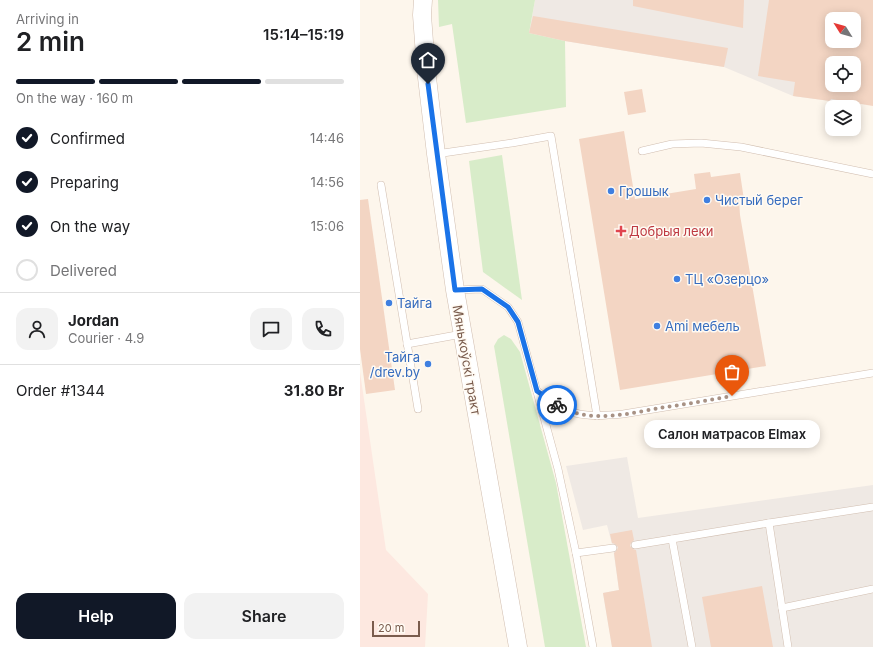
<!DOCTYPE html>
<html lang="en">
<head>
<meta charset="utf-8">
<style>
  body { margin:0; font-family:Inter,sans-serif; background:#f2f2f2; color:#202124; height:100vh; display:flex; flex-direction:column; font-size:15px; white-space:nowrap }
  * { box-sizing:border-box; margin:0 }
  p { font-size:13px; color:#757577 }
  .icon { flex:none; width:22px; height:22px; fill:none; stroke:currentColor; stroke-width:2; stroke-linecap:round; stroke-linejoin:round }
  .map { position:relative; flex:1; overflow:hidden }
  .drawer { display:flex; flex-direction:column; background:#fff; width:360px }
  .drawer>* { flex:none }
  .needle { width:26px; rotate:307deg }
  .fabs { position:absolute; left:465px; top:12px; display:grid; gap:8px }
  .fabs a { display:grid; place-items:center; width:36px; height:36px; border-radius:8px; background:#fff; box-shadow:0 2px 10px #0003; font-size:20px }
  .scale { position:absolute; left:12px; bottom:10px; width:48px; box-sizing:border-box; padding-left:4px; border:2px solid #7a5c4d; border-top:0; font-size:11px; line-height:14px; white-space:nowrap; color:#7a5c4d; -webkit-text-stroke:3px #fffaf3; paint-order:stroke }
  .pin { position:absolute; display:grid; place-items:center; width:34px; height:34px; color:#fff; margin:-41px -17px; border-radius:50% 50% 50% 0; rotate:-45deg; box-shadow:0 0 4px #0007 }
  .pin .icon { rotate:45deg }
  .courier { position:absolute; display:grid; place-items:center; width:40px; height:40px; margin:-20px; border:3px solid #1a73e8; border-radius:50%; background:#fff; color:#222; box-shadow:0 1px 5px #0007 }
  .bubble { position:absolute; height:28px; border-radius:12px; background:#fff; box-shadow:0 2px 10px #0003; font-size:13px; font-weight:600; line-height:28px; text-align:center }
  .head em { font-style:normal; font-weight:600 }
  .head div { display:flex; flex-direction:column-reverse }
  .head { display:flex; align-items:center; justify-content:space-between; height:68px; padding:0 16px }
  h1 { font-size:26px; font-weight:600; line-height:30px }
  .bar { display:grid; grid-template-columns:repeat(4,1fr); gap:6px 4px; align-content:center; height:48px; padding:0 16px }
  .bar i { height:5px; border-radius:3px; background:#e0e0e0 }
  .bar .selected { background:#111827 }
  .bar p { grid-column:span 4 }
  .line { display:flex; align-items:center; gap:10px; padding:0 16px; border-top:1px solid #e0e0e0 }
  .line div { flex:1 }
  .round { display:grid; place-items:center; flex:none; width:42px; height:42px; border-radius:12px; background:#f2f2f2 }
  ol { padding:0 16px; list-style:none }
  li { display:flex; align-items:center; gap:12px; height:44px }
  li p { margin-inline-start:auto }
  li .icon { padding:4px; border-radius:50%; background:#111827; color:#fff; stroke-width:4 }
  li:last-child { color:#757577 }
  li i { width:22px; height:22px; border:2px solid #e0e0e0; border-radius:50% }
  .primary-button { display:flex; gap:8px; margin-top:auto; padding:8px 16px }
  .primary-button a { flex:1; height:46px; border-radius:12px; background:#111827; color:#fff; font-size:16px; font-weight:600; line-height:46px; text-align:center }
  .primary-button a+a { background:#f2f2f2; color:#202124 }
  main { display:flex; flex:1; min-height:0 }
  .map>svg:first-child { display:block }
  .commercial { fill:#fde8e0 }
  .industrial { fill:#efe9e4; fill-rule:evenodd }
  .green { fill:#d8ecc9 }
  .building { fill:#f3d5c3; fill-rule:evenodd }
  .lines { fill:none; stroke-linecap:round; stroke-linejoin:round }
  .service-casing { stroke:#d1beb0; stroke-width:8 }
  .tertiary-casing { stroke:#d1beb0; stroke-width:19 }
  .service { stroke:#fff; stroke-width:7 }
  .tertiary { stroke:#fff; stroke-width:18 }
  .done { stroke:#a89285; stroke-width:4; stroke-dasharray:0 7.2 }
  .route { stroke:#1a73e8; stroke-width:5 }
  .shop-dot { fill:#3f7fe0; stroke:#fffaf3; stroke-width:1.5 }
  .health-dot { fill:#e0444e; stroke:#fffaf3; stroke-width:1.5 }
  .labels { text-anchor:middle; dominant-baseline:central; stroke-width:3; stroke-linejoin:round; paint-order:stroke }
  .shop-label { font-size:13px; fill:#366cbe; stroke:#fffaf3; text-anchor:start }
  .health-label { font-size:13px; fill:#be3a42; stroke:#fffaf3; text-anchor:start }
  .street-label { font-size:13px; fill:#7a5c4d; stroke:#fffaf3 }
</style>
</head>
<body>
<main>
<section class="drawer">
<div class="head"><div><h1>2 min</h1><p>Arriving in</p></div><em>15:14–15:19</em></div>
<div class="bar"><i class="selected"></i><i class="selected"></i><i class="selected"></i><i></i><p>On the way · 160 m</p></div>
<ol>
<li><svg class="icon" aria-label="check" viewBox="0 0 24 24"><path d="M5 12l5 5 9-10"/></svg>Confirmed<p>14:46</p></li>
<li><svg class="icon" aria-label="check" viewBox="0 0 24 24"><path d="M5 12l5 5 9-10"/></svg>Preparing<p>14:56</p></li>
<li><svg class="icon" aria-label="check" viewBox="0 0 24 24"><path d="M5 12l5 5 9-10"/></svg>On the way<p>15:06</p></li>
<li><i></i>Delivered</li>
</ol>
<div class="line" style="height:72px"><a class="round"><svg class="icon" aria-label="person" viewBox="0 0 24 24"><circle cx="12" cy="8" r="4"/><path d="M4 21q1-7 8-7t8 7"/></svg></a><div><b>Jordan</b><p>Courier · 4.9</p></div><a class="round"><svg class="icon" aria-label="chat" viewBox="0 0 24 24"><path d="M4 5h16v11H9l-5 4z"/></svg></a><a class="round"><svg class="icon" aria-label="phone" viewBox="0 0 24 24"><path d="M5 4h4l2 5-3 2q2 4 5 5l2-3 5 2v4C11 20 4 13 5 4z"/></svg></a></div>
<div class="line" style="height:52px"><div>Order #1344</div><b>31.80 Br</b></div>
<div class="primary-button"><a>Help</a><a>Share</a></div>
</section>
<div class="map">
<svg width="513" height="647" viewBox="0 0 513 647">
  <rect width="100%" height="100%" fill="#fdf6ec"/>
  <!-- commercial -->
  <polygon class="commercial" points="0,372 26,550 68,594 65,647 0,647"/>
  <!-- industrial -->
  <g class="industrial">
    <path d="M175,0H513L492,102L470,101L433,96L364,67L205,41L169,33ZM472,19H494V41H472ZM472,63H494V85H472Z"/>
    <polygon points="267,457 278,518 513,485 513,647 252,647 243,593 259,590 253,548 247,525 223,530 206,466"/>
  </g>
  <!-- green -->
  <g class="green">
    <polygon points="78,0 175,0 169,33 205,41 206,107 106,123 92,24 79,27"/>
    <polygon points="142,155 162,300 123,272 109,161"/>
    <polygon points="144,335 151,339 160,352 196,483 226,647 185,647 134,346 138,339"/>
  </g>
  <!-- building -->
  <g class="building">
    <polygon points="273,0 384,0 383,28 273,6"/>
    <path d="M409,0H513V106L471,99L470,101L433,96L435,82L398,76ZM472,19H494V41H472ZM472,63H494V85H472Z"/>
    <polygon points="173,16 368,48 364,67 205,41 169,33"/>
    <polygon points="282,89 286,112 268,115 264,92"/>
    <polygon points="264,131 275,199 336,189 334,174 350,172 351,177 380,173 384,200 379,200 380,215 406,366 260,390 219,139"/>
    <polygon points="8,199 35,390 6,394 0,349 0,200"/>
    <polygon points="272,530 274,540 271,543 270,546 273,549 276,550 292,647 252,647 243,593 259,590 254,553 257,550 258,547 255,544 252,543 250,534"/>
    <polygon points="402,586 413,647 351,647 342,597"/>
  </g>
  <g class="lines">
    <defs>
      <g id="service">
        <polyline points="282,151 312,144 341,143 381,147 513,174"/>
        <polyline points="76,154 152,143 191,136 237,416"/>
        <polyline points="21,185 58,409"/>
        <polyline points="95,290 122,289 148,307 158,322 198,469 216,553"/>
        <polyline points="47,344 102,334"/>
        <path d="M177,391C184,396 190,401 198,406C217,418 241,416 263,414L513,373"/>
        <polyline points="275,545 312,539"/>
        <polyline points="422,608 513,589"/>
        <polyline points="233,647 216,553 253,548"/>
        <polyline points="332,647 312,539 409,523"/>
        <polyline points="428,647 409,523 513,507"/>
      </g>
      <polyline id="tertiary" points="63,0 62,15 66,69 76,154 95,290 158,647"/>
    </defs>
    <!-- service casing -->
    <use href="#service" class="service-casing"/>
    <!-- tertiary casing -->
    <use href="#tertiary" class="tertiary-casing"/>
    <!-- service -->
    <use href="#service" class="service"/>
    <!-- tertiary -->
    <use href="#tertiary" class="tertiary"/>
  </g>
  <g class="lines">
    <!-- done -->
    <path class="done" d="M197,405C229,425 271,413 305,407C328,404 350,400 372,396"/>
    <!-- route -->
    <polyline class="route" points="68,84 95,290 122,289 148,307 158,322 177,391 197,405"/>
  </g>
  <!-- markers -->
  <g class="shop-dot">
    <circle cx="251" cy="191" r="4"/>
    <circle cx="347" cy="200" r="4"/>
    <circle cx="317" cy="279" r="4"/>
    <circle cx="29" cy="303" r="4"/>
    <circle cx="297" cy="326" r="4"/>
    <circle cx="68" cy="364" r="4"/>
  </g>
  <path class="health-dot" d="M259 225h4v4h4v4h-4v4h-4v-4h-4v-4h4z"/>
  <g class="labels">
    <!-- shop labels -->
    <g class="shop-label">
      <text x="259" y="191">Грошык</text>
      <text x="355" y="200">Чистый берег</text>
      <text x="325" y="279">ТЦ «Озерцо»</text>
      <text x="37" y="303">Тайга</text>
      <text x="305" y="326">Ami мебель</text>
      <text x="60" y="357" text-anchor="end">Тайга<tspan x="60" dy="15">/drev.by</tspan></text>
    </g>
    <!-- health labels -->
    <g class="health-label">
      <text x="269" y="231">Добрыя леки</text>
    </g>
    <!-- street labels -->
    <g class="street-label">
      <text transform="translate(107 360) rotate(80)">Мянькоўскі тракт</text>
    </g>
  </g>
</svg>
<div class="fabs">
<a><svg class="needle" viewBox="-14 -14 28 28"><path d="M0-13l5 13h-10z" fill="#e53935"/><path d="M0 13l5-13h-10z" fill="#757577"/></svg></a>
<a><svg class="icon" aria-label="locate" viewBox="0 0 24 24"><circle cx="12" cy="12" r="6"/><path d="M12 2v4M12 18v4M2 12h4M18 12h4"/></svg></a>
<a><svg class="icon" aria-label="layers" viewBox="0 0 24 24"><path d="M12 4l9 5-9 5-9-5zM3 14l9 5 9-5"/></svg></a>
</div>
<div class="scale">20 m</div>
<div class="pin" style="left:372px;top:396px;background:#ea580c"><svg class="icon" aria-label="bag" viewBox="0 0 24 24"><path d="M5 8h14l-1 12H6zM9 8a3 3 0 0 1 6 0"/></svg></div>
<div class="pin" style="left:68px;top:84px;background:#1f2937"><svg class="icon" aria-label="home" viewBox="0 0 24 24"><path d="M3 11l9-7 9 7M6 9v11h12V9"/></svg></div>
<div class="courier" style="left:197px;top:405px"><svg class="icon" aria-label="bike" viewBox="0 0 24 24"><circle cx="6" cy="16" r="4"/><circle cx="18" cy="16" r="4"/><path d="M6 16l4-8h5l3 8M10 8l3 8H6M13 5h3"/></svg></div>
<div class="bubble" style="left:284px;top:420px;width:176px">Салон матрасов Elmax</div>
</div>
</main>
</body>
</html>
